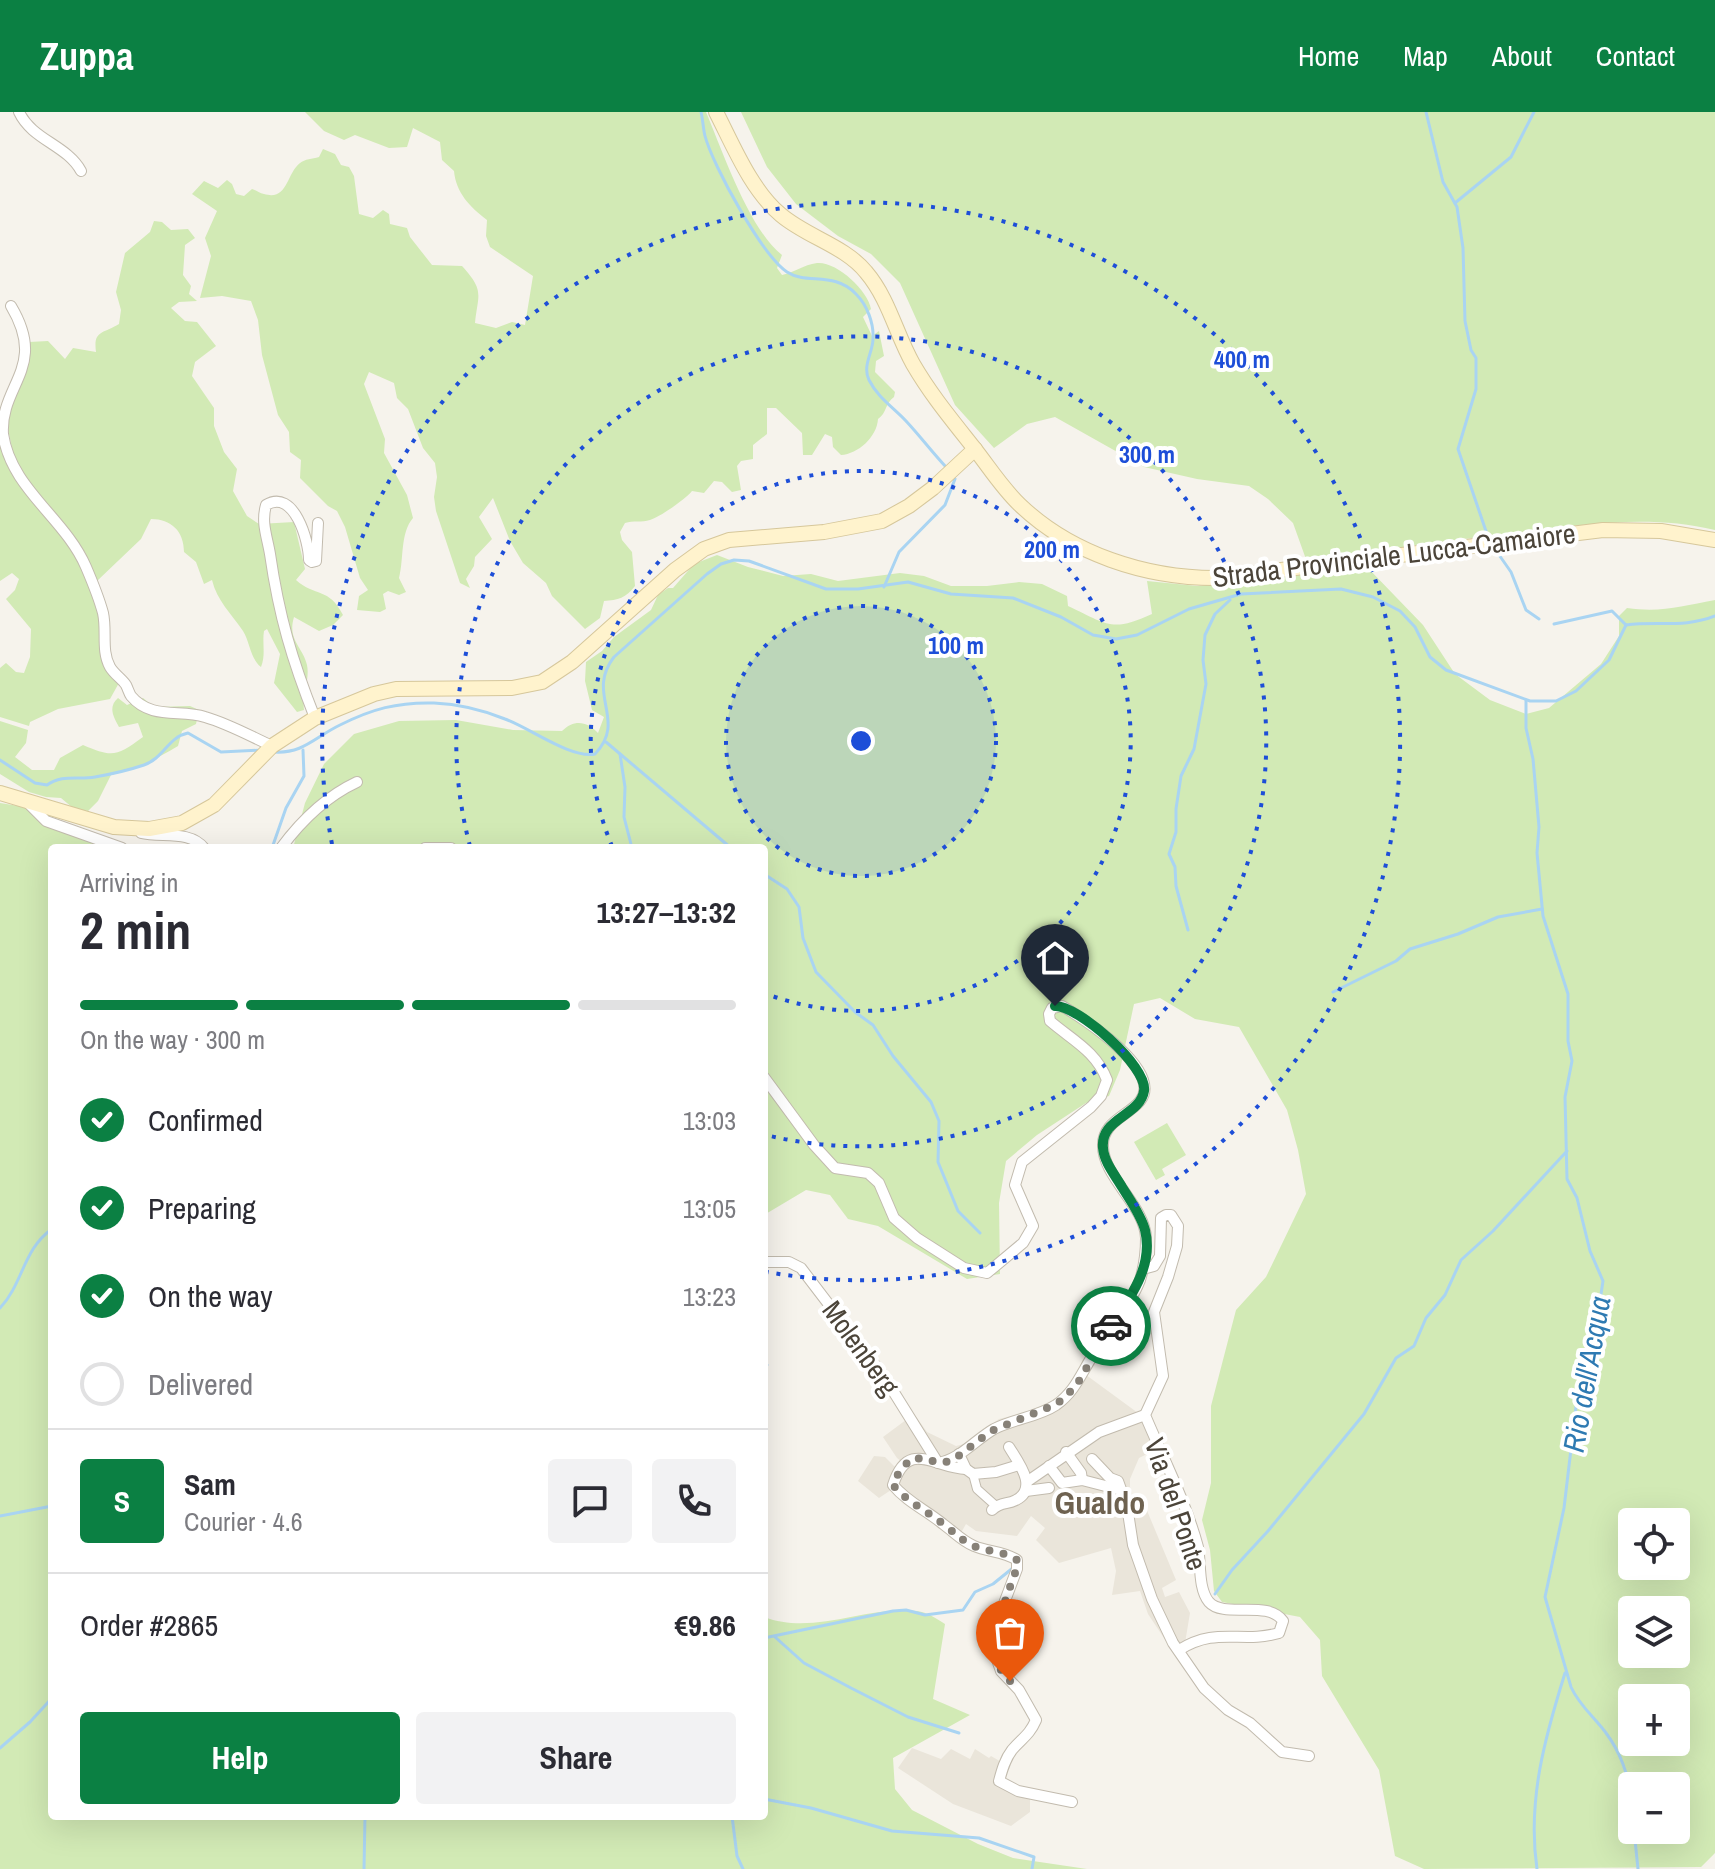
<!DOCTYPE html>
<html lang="en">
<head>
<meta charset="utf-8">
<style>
  body { margin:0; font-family:"Archivo Narrow",sans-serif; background:#f2f2f3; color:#2b2b33; height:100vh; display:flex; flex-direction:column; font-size:30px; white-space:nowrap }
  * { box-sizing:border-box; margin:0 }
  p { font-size:26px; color:#7c7c81 }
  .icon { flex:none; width:44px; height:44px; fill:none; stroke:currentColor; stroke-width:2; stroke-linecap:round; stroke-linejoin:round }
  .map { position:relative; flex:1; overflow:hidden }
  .details { position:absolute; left:48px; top:732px; width:720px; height:976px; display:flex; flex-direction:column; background:#fff; border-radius:8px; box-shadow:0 8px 32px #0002 }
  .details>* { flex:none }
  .buttons { position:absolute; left:1618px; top:1396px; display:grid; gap:16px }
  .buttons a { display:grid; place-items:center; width:72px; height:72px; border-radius:8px; background:#fff; box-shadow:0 8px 32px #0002; font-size:40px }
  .pin { position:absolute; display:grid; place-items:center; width:68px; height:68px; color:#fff; margin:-82px -34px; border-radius:50% 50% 50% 0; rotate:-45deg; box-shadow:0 0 8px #0007 }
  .pin .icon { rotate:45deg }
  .courier { position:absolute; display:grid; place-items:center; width:80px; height:80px; margin:-40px; border:6px solid #0b8043; border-radius:50%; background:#fff; color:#222; box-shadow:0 2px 10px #0007 }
  .headline em { font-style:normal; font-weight:700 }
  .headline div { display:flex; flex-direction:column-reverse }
  .headline { display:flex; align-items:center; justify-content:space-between; height:136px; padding:0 32px }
  h1 { font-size:52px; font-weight:700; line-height:60px }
  .bar { display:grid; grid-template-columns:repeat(4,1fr); gap:12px 8px; align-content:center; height:96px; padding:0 32px }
  .bar i { height:10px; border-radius:6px; background:#e1e1e2 }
  .bar .current { background:#0b8043 }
  .bar p { grid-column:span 4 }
  .line { display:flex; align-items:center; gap:20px; padding:0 32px; border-top:2px solid #e1e1e2 }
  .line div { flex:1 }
  .round { display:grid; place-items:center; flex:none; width:84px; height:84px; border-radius:8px; background:#f2f2f3 }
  ol { padding:0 32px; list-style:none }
  li { display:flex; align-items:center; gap:24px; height:88px }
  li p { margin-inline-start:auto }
  li .icon { padding:8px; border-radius:50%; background:#0b8043; color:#fff; stroke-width:4 }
  li:last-child { color:#7c7c81 }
  li i { width:44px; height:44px; border:4px solid #e1e1e2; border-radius:50% }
  .button { display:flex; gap:16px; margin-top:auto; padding:16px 32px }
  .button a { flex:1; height:92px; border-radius:8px; background:#0b8043; color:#fff; font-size:32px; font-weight:700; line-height:92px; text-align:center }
  .button a+a { background:#f2f2f3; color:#2b2b33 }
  header { display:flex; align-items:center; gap:48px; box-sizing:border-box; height:112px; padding:0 40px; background:#0b8043; color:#fff }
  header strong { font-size:38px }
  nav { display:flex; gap:44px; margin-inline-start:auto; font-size:28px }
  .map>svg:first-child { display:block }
  .residential { fill:#eae5da }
  .green { fill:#d2eab5; fill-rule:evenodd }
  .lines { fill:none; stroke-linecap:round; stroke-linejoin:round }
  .stream { stroke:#a9d4f2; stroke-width:3 }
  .pedestrian-casing { stroke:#c2bbae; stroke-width:10 }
  .minor-casing { stroke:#c2bbae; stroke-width:12 }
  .secondary-casing { stroke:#d6c79b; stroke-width:16 }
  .pedestrian { stroke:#fff; stroke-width:8 }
  .minor { stroke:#fff; stroke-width:10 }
  .secondary { stroke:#fff3cd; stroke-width:14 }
  .done { stroke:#878178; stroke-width:8; stroke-dasharray:0 14.4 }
  .route { stroke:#0b8043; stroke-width:10 }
  .ring { fill:none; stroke:#1d4ed8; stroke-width:4; stroke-dasharray:4 8 }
  .labels { text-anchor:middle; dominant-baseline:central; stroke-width:8; stroke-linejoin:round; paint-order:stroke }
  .street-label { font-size:28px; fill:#4b4439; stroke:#fff }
  .water-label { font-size:30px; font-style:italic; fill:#2e7ab2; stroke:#fff }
  .quarter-label { font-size:32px; font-weight:bold; fill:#6e6250; stroke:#fff }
  .centre { fill:#1d4ed8; stroke:#fff; stroke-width:4 }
  .ring-label { font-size:24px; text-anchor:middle; font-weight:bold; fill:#1d4ed8; stroke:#fff; stroke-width:8; stroke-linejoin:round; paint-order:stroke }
</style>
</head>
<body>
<header>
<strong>Zuppa</strong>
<nav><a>Home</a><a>Map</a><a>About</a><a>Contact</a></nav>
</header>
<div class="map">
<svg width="1715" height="1757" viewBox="0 0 1715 1757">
  <rect width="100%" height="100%" fill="#f6f3ec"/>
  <!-- residential -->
  <g class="residential">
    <polygon points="1082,1260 1138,1301 1155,1338 1139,1346 1130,1367 1130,1375 1134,1388 1143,1389 1176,1468 1162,1476 1165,1485 1179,1480 1190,1501 1185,1531 1174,1541 1148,1502 1140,1479 1112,1483 1116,1459 1111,1436 1059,1451 1036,1428 1045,1416 1031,1404 1017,1424 976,1419 966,1412 958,1426 891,1378 879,1386 858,1369 874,1344 885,1345 897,1357 902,1350 897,1346 883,1325 914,1302 927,1320 956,1334 964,1332 999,1307 1027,1300 1060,1285"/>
    <polygon points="912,1636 941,1647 951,1637 970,1647 975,1637 989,1646 991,1644 1003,1651 996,1668 1030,1686 1030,1700 1011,1714 953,1692 898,1656"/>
  </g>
  <!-- green -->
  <g class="green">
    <path d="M305,0H706C722,38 750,119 782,143L777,156L782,163C795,160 803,153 817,151C836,149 868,178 871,197L863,205L872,224L879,219L884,244L876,249L875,260L895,280L894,285C885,291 887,301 878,307C877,325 858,342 841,343L833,335L832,325L825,322L812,343H803L802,321L776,296H767V322L753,333V347L741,349L737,354L741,378L732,380L722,370L714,369L704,381L692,379C687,386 660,405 650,408C642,411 633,408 625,411L620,420L622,428L632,440L635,474C626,486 618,488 604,489L600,506L585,517L552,484L546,471L523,451L510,429L493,386L479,405L492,427L475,445L474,454L466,467L470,476L460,471L436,399L434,385L437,365L435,351L423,336L408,297L397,286L394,271L369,260L364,272L385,327L384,341L407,383L413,406C400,421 404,447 399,466L406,480L399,483L388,479L383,482L386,497L380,500L357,498L359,484L368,478L360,466L345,415L337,399L328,394L300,366L301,348L290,340L289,320L278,303L262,243L258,208L251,189L222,184L200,186L211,144L205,126L217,99L192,82L204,69L218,76L227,68L232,72L236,82L244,84L252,77C256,78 259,81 264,82C288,89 286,62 300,51C305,47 312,47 319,45L323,37L335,42L341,53L349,55L354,64L359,102L373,106L383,98L389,102L390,112L407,116L410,125L432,153L462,154C485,179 478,182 475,211L496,216L512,210L525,213L533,164L490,135L486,124L487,108C470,95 456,81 454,59L442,48L440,30L413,16L407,35L389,36L355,23L344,28L324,19Z"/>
    <path d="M741,0H1715V418C1648,402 1581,413 1514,421C1445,429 1376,438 1307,450L1293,411L1268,387L1249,374L1197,367L1144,355L1055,305L1027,312L994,336L955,293L900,171L871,142L838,124L796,92L767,55Z"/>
    <path d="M154,109L162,110L171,118L188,117L195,126L185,133L183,163L191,174L189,182L197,189L179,190L171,196L185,209L197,210L216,234L195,250L192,264L214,296V314L224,340L237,357L233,379L247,404L259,412L294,410L305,457L296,468C315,485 329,475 343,503L333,513L319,519L294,505C287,528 303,535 307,553C310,567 302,583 304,598L297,600L274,571L280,542L267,517L264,519C262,531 266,543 261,555C250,546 250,530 243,519C231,501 217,489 212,468L204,472L196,450L184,440C184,419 171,407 151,407L141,427L97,469L85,440L27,369L13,341L6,308L29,230L48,229L65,247L73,236L96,240C93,218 103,222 119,212L121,198L116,180L125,141L150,120Z"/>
    <polygon points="0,323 5,344 75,441 99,498 101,521 120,569 110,587 58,597 30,610 29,614 0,605 0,556 6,551 16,560 24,561 30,545 31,517 6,487 15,478 19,467 12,461 0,469"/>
    <path d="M717,443L748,455L783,464L811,462L838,469L900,461L924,464L951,474H987L1019,470L1042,472L1067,484L1068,494C1107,512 1111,521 1152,502L1147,469L1197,474L1367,455L1423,513L1455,562L1490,588L1526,602L1549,596L1601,552L1619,524V504L1627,496C1661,501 1682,494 1715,488V1741L1701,1755L1424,1757L1395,1744L1379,1658L1322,1564L1320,1528L1300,1505L1222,1490L1214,1479L1210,1438L1202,1408L1211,1371V1294L1236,1198L1266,1165L1306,1082L1298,1038L1287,998L1239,915L1195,907L1160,886L1134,892L1120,958L1109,984L1086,991L1037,1023L1006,1049L999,1091L1000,1162L967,1167L878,1114L848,1107L830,1083L806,1078L764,1103V980H768L770,967L764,961V736H499L429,731L407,736H293L305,691L324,652L354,622L399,609L456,608L513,618L562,619C574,607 587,609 598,621L604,605L592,598L585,569L586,550L602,539L614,525L651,498L658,483L668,476H673L694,452ZM1632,1410H1676V1454H1632ZM1632,1498H1676V1542H1632ZM1632,1586H1676V1630H1632ZM1632,1674H1676V1718H1632Z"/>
    <path d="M118,586L127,593L143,586L154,595L190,594L199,598L196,612L182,619L178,634C156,647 136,658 111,663L98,689L88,699L73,696L61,686L46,685L29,680L0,662V609L28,618L26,631L15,645L32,658H54L60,646L83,633C113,646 117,644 143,625L138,611L119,615C113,604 108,595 118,586Z"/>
    <path d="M0,691L31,696L44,711L114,736H52V1704H764V1505C814,1524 867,1493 917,1499C927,1500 937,1507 945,1512L933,1587L970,1603L893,1646L895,1677L912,1698L978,1732L1013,1746L1087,1757H0Z"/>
    <polygon points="1167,1011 1186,1043 1162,1057 1165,1063 1156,1068 1134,1030"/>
  </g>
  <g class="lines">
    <!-- stream -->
    <g class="stream">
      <path d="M701,0C703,8 703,16 705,24C713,54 762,143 787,160C807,173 834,159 856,182C867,193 874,211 873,227C873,240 862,254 869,268C878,286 893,295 906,309C920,324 932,340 946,355"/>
      <polyline points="1426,0 1443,70 1457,95 1463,136 1465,209 1471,238 1476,246 1476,277 1458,337 1488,425"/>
      <polyline points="1455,91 1511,45 1534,0"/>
      <polyline points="1497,440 1511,460 1526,498 1539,507"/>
      <polyline points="884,475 899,440 945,393 955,367"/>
      <polyline points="1554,512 1612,499 1626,513"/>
      <path d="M1626,513C1656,509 1686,516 1715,504"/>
      <path d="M1526,588V616L1533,647L1539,715L1537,741L1543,804L1568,882V929L1572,949L1565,985L1567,1067L1577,1086L1590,1139L1603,1169L1595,1222L1576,1295L1564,1396L1545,1485L1571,1575C1579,1593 1594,1605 1606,1621C1621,1641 1627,1661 1632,1685"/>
      <polyline points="606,630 731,736"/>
      <path d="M274,640C303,642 315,625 340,613C372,597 397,590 434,591C457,592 483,598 505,607C530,616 571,647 595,642C628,608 585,582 614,545L707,462L721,452L734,448L749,449L826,477H858L908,470L951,482L1013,486L1061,505L1093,523L1116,527L1137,523L1189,497L1241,482L1341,477L1373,485L1400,499L1415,515L1430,545L1446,558L1530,589H1556L1576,579L1609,548L1626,513"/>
      <polyline points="620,642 625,675 624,705 632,736"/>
      <path d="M0,648L35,671L47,673C62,662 78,668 95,665C112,662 129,658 144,653C164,646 168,625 188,621L221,640L263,638"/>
      <polyline points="272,736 286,696 304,664 303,638"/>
      <polyline points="764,762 787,777 799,795 803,826 816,860 855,900 873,913 893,944 931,990 939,1009 938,1050 945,1067 958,1099 980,1121"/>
      <polyline points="1188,818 1176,774 1175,755 1169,742 1176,720 1176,697 1181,664 1194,637 1206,572 1203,548 1205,523 1215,502 1230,488"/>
      <polyline points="1333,880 1396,849 1410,837 1458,822 1498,805 1542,797"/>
      <path d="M0,1196C23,1172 23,1137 52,1117"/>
      <polyline points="764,1255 767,1253"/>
      <polyline points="0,1404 52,1394"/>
      <polyline points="1215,1482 1232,1458 1268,1419 1364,1302 1396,1246 1414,1234 1426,1206 1445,1183 1461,1148 1493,1119 1567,1039"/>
      <polyline points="775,1525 804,1551 851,1576 908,1605 959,1621"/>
      <polyline points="764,1526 893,1499 906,1498 925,1503 963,1498 975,1480 993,1472 1014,1455"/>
      <polyline points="0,1636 30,1610 52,1586"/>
      <polyline points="764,1687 811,1696 892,1719 979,1726 1034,1745 1032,1757"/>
      <polyline points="732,1704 737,1744 743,1757"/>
      <polyline points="1634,1718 1638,1757"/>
      <polyline points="364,1757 365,1704"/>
      <path d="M1537,1757C1527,1689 1545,1625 1565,1561"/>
    </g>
    <defs>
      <polyline id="pedestrian" points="973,1362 977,1377 996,1394"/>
      <g id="minor">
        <path d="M19,0C32,28 67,33 81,59"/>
        <path d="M11,194C48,256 0,272 3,322C11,377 65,406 86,455C92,469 99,486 103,501C107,519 101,539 110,555C114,562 122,567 126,573C128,577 129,581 131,584C151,608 180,597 205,605C229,612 250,624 272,634"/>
        <path d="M315,606C292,548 279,504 270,442C267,424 261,411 266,393C294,376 309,429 309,448L312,450L316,449L318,411"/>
        <polyline points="28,691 46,709 122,736"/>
        <path d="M141,721C161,726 190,718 204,736"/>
        <path d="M281,736C301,709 327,684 357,670"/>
        <polyline points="425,736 451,736"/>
        <path d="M764,965L814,1033L835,1056L868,1061L879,1071L894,1106L917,1126L964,1156L987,1161L1023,1131L1033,1114L1015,1073L1022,1050L1091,995L1101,984L1107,968C1096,939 1072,928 1050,909L1049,902L1052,896L1062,894C1083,906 1164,959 1140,989C1128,1004 1102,1010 1103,1034C1103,1065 1145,1094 1146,1126C1146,1140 1144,1155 1140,1168C1130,1194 1109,1216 1095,1240C1082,1259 1076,1279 1056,1293C1038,1305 1013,1307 994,1317C975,1328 959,1348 938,1351L885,1266L801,1156L789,1150H764"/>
        <path d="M1143,1157L1154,1154L1160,1144L1161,1106L1166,1103H1171L1178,1114L1177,1134L1168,1165L1154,1200L1163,1264L1145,1303C1163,1346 1186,1390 1198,1435C1201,1451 1198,1477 1209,1490C1224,1507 1268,1487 1283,1509L1279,1521C1241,1532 1217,1514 1179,1538"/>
        <polyline points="1066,1340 1081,1361 1082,1368"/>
        <polyline points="959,1342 966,1357 973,1362 996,1360 1019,1353"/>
        <polyline points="1092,1347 1110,1366 1118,1369 1127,1394 1133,1433 1152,1487 1173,1531 1204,1576 1228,1598 1250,1611 1282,1640 1309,1644"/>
        <polyline points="1049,1354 1062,1371 1082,1368 1121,1378"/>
        <path d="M966,1357C934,1356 908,1326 893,1373C907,1390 926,1398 943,1412C954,1420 962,1429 974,1434C988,1440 1004,1439 1017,1448V1457L1003,1494L994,1539L1001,1559L1019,1578L1036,1608C1029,1624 1022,1626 1012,1638C1005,1647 1002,1658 999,1669L1018,1679L1072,1690"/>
        <polyline points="1028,1369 1099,1320 1145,1303"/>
        <polyline points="1026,1379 1049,1376"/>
        <path d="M992,1398C1001,1389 1007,1393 1016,1388C1039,1376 1018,1350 1009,1335"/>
      </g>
      <g id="secondary">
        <path d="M716,0C733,33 751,78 781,103C807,125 845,134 866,160C889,187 896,222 913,252C931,283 952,308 974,336C989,355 1002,376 1020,393C1071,442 1146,466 1215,466L1603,418L1661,419L1715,428"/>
        <polyline points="0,681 114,715 149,717 182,711 214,693 272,634 315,606 374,582 396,577 512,576 542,570 572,550 675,458 704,437 729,428 824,420 882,409 909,394 933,376 975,337"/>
      </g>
    </defs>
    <!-- pedestrian casing -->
    <use href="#pedestrian" class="pedestrian-casing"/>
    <!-- minor casing -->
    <use href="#minor" class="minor-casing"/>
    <!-- secondary casing -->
    <use href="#secondary" class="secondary-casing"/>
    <!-- pedestrian -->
    <use href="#pedestrian" class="pedestrian"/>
    <!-- minor -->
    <use href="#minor" class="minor"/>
    <!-- secondary -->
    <use href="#secondary" class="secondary"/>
  </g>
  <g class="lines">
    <!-- done -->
    <path class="done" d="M1010,1569C1004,1562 998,1556 996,1547C989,1524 1011,1475 1018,1452L1017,1448C1004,1439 988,1440 974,1434C962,1429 954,1420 943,1412C926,1398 907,1390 893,1373V1369L910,1347L925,1346L938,1351L952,1349L991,1319L1057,1292L1076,1274L1111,1214"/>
    <!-- route -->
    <path class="route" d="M1055,894C1077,893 1148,954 1144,979C1140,1004 1100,1006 1103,1036C1104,1050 1115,1063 1122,1075C1130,1088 1141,1103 1145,1118C1154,1154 1130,1186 1111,1214"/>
  </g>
  <!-- distance rings -->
  <circle cx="861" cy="629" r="135" fill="#1d4ed8" fill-opacity=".12"/>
  <g class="ring">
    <circle cx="861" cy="629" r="135"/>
    <path d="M612 734A270 270 0 1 1 764 881"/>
    <path d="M470 734A405 405 0 1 1 766 1023"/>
    <path d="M332 732A539 539 0 1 1 767 1160"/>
  </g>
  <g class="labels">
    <!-- street labels -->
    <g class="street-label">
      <text transform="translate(1394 443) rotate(-7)">Strada Provinciale Lucca-Camaiore</text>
      <text transform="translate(861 1236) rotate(54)">Molenberg</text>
      <text transform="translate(1176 1392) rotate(71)">Via del Ponte</text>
    </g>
    <!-- water labels -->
    <g class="water-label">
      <text transform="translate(1586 1262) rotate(-80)">Rio dell'Acqua</text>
    </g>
    <!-- quarter labels -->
    <g class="quarter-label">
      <text x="1100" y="1390">Gualdo</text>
    </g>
  </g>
  <circle cx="861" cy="629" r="12" class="centre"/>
  <g class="ring-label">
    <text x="1242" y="256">400 m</text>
    <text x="1147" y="351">300 m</text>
    <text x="1052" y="446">200 m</text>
    <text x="956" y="542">100 m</text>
  </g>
</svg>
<div class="buttons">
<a><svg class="icon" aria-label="locate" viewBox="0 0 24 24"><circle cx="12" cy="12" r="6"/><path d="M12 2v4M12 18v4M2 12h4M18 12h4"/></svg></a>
<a><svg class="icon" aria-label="layers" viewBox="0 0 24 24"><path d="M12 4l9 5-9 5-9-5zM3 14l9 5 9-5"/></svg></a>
<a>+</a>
<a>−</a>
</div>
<div class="pin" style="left:1010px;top:1569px;background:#ea580c"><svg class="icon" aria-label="bag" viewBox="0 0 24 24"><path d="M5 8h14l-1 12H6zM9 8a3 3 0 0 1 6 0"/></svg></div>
<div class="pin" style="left:1055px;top:894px;background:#1f2937"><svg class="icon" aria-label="home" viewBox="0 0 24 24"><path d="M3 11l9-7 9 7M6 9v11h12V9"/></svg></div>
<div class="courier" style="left:1111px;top:1214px"><svg class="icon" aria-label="car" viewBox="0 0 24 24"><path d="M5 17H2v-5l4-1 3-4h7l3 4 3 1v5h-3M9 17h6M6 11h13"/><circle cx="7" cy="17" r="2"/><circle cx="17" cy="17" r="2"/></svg></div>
<section class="details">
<div class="headline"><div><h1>2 min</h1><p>Arriving in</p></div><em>13:27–13:32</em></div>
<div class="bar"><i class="current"></i><i class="current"></i><i class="current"></i><i></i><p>On the way · 300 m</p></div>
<ol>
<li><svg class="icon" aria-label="check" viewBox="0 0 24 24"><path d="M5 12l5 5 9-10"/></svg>Confirmed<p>13:03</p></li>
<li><svg class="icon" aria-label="check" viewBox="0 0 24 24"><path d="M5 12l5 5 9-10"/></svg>Preparing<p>13:05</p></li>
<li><svg class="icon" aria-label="check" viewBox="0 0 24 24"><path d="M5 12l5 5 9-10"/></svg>On the way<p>13:23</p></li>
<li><i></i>Delivered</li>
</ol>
<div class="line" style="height:144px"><b class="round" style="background:#0b8043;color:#fff">S</b><div><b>Sam</b><p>Courier · 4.6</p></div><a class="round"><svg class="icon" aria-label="chat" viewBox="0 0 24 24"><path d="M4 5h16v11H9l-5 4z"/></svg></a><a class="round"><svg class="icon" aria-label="phone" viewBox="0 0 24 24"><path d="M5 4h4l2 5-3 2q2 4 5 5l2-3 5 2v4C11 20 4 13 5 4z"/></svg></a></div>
<div class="line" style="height:104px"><div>Order #2865</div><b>€9.86</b></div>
<div class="button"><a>Help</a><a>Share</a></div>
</section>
</div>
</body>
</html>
